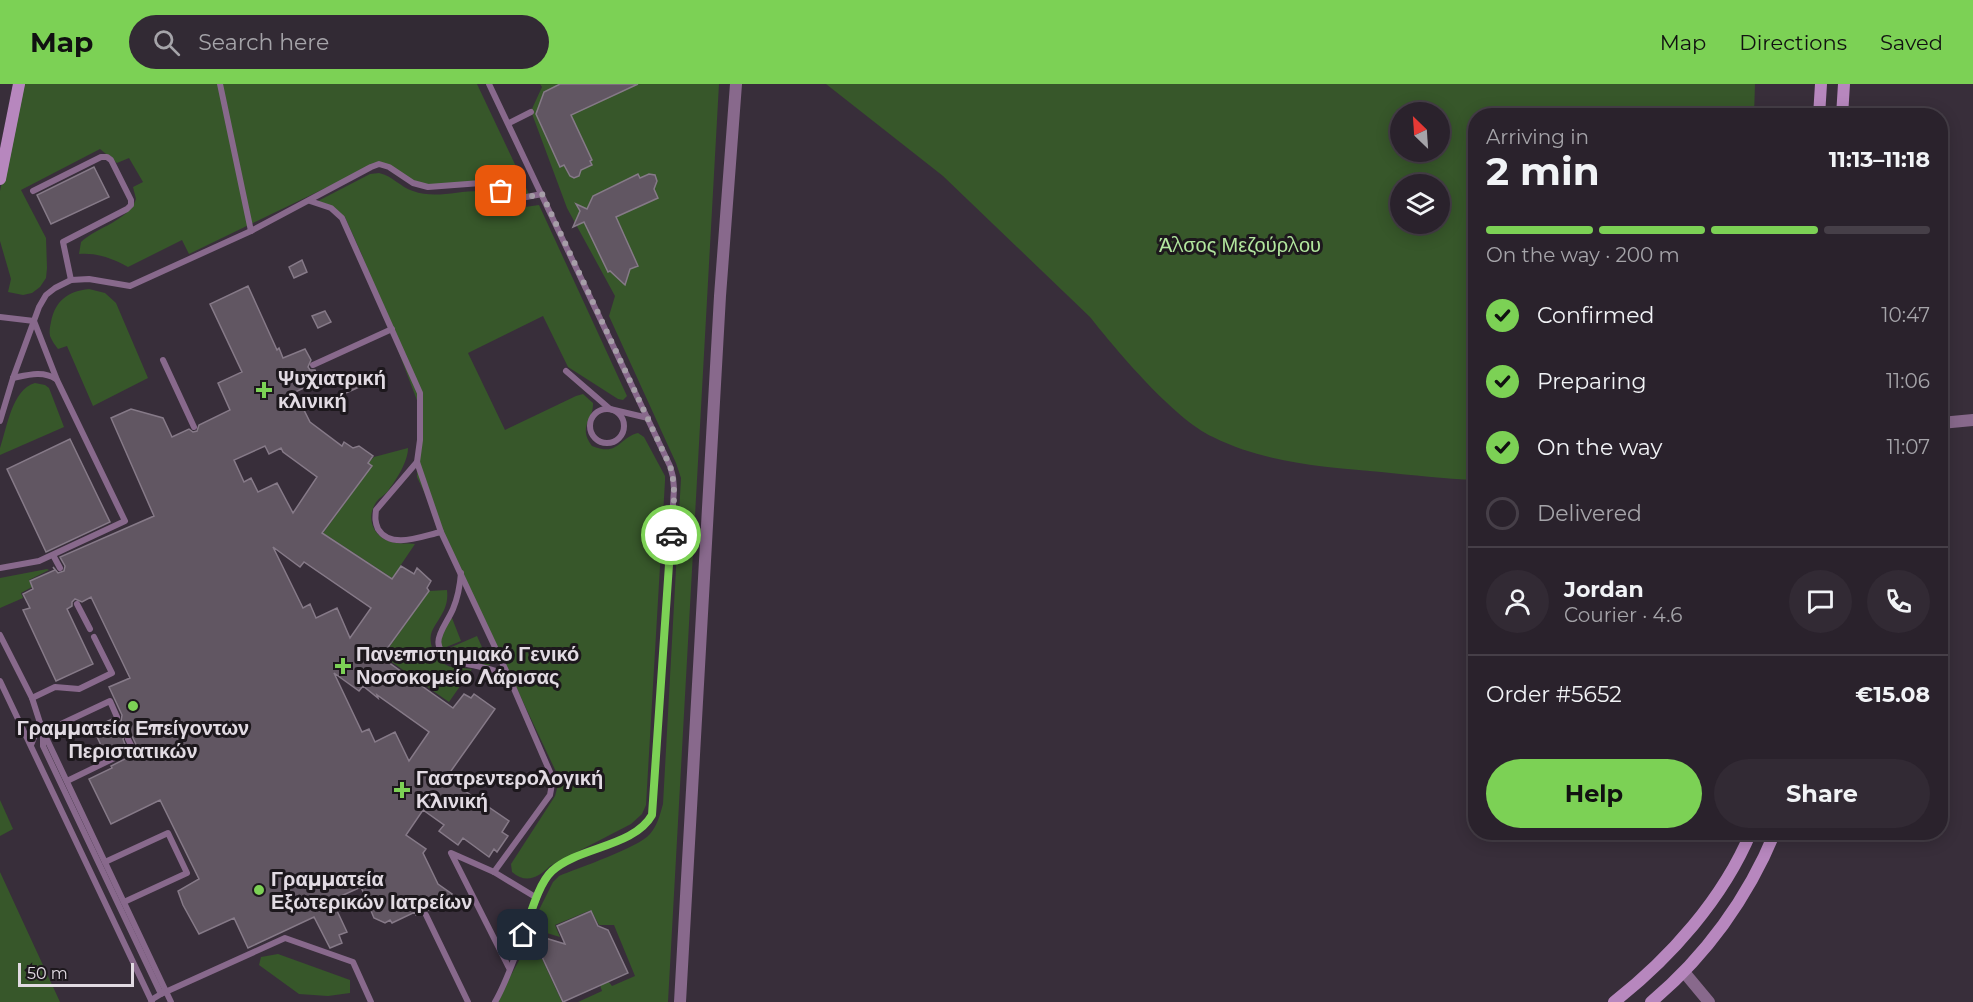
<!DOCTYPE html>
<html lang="en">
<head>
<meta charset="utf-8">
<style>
  body { margin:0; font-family:Montserrat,sans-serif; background:#322a34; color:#f1f3f6; height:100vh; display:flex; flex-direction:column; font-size:22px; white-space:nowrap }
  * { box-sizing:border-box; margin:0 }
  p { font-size:20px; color:#a5a4a9 }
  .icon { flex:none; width:33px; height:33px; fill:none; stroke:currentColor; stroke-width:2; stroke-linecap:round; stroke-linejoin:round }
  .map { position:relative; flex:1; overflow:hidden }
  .sheet { position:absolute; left:1468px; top:24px; width:480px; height:732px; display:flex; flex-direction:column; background:#2a222c; border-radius:24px; box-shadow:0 3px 15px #0003,0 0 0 2px #463f48 }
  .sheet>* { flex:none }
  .needle { width:39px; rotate:335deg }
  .controls { position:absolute; left:1390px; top:18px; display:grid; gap:12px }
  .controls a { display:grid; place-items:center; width:60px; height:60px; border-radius:50%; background:#2a222c; box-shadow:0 3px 15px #0003,0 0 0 2px #463f48; font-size:30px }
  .scale { position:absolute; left:18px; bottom:15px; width:116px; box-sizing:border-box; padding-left:6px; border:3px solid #e2dbe3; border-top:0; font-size:16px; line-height:21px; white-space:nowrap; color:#e2dbe3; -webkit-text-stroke:4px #1d181d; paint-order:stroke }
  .pin { position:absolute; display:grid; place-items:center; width:51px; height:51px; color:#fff; margin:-26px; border-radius:12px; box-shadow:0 3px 9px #0006 }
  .courier { position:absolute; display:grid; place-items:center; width:60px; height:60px; margin:-30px; border:4px solid #7cd155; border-radius:50%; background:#fff; color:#222; box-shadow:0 2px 8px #0007 }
  .head em { font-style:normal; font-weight:700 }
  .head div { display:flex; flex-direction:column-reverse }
  .head { display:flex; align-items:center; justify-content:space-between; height:102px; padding:0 18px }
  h1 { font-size:39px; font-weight:700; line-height:45px }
  .bar { display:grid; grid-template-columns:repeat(4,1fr); gap:9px 6px; align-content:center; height:72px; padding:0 18px }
  .bar i { height:8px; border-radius:4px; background:#463f48 }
  .bar .selected { background:#7cd155 }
  .bar p { grid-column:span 4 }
  .line { display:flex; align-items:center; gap:15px; padding:0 18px; border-top:2px solid #463f48 }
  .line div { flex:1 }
  .round { display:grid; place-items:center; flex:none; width:63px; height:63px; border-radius:32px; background:#322a34 }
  ol { padding:0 18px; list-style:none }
  li { display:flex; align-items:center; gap:18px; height:66px }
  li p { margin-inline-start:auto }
  li .icon { padding:6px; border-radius:50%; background:#7cd155; color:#111; stroke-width:4 }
  li:last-child { color:#a5a4a9 }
  li i { width:33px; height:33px; border:3px solid #463f48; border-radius:50% }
  .cta { display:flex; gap:12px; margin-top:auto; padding:12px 18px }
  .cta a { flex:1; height:69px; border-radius:36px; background:#7cd155; color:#111; font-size:24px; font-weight:700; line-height:69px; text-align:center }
  .cta a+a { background:#322a34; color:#f1f3f6 }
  header { display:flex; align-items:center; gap:36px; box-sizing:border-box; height:84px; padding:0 30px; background:#7cd155; color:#111 }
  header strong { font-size:28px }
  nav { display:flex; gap:33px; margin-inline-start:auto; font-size:21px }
  .search { width:420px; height:54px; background:#322a34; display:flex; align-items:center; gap:15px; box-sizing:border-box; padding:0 21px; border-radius:33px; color:#a5a4a9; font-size:22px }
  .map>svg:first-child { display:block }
  .green { fill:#37572a; fill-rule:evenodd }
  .building { fill:#615662; stroke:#867a88; stroke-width:1.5; fill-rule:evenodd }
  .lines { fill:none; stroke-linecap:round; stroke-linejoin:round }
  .lane { stroke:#88698c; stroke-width:6 }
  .street { stroke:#88698c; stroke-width:12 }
  .secondary { stroke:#b787be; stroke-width:12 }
  .done { stroke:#a69ea8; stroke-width:6; stroke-dasharray:0 10.8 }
  .route { stroke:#7cd155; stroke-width:8 }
  .poi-dot { fill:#7cd155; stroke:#1d181d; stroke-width:2 }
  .labels { text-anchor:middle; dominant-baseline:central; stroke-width:6; stroke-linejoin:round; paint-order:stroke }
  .park-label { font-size:20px; fill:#b2e79e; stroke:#1d181d }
  .poi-label { font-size:20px; font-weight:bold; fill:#e2dbe3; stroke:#1d181d; text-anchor:start }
</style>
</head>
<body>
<header>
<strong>Map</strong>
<div class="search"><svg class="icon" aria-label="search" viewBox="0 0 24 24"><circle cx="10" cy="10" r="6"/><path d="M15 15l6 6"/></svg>Search here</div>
<nav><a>Map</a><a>Directions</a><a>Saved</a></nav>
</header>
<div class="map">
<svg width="1973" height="918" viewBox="0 0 1973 918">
  <rect width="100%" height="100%" fill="#382e3a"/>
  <!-- green -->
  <g class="green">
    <path d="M21,0H477L529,110L520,112L481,100L427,103L388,84L371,82L189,170L182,156L128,183C114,175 95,168 79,170L81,158C97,143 128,137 136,115L133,103L143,98L129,74L117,79L100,65L21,106L46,154L47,184L46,194L40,203L32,209L23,211L8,208L11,195L0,157V107Z"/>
    <path d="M540,0H719L668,918H578L602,907L600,901L608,897L612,902L635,892L614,841H599L591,826L555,841L560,853L530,844L553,798L559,792C578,784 638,764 650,750C657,742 660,731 663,720L681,394L676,379L609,232L615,212L567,124L531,27L542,3Z"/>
    <path d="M826,0H1755L1754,31L1476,32V396C1444,395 1413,391 1381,388C1324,383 1265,379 1213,353C1174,335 1117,267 1090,233L943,92ZM1401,28H1440V68H1401ZM1401,100H1440V140H1401Z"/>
    <path d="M379,89C393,92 400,103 413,107C434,115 457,107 479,107L486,108L513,121L520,119L525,123L539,121L627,312L623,316L618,315L568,283L543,232L468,269L505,346L576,312L583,310L593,319C594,336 577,342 592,362C619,373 618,354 638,349L644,353L665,392V397L646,721L642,730L631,740L550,782C538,794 526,800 512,788L511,780L555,712L558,701V692L417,393L418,319L362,171L345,133L318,117L370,90Z"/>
    <path d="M89,205L105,209L116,219L148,294L93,322L67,262L58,265C55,261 52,257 50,252C49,247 50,243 51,238C55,217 68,207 89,205Z"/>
    <path d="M35,299L45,301L49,304L64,343L0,371V364C7,344 12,305 35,299Z"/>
    <path d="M408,364C408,378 396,396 388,407C384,412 378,414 375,420C366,436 374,453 391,458C398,460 407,459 415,460L392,494L328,452L325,455L321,452L372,382L368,379L374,373Z"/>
    <polygon points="47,485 49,486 29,496 32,503 21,509 23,514 0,524 0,494"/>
    <path d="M447,506C449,523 441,531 433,545C425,559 438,581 452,583C459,584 465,584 472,585L449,618L383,572L429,507Z"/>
    <polygon points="450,529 461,557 439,566 439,545"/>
    <path d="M477,552L490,581L486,583C470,577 455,576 440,568Z"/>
    <polygon points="0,716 13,745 0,752"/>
    <polygon points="0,788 60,918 0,918"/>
    <polygon points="278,870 350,896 350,909 328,912 299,910 259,881 261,873"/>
    <polygon points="521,873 542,875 562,918 496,918"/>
  </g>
  <!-- building -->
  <g class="building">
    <polygon points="560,0 638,0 571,31 592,76 590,77 592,81 581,86 579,92 574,94 570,92 564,81 560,83 536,30 544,8"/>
    <polygon points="94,83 109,113 51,140 37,111"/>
    <polygon points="638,90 640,94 649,90 655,91 657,97 654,105 658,114 616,133 638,182 630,185 625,201 610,187 608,188 584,138 573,143 580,127 576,120 587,125 593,112"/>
    <polygon points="302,176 307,188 294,194 289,183"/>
    <path d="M248,202L277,266L279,264L283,274L305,265L311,276L308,283L310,286H315L319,297L295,308L310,338L342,362L344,358L353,364L359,362L373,372L368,379L372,382L322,449L392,495L401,482L414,490L417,484L431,497L427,504L429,507L381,573L453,624L464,610L471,614L474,610L495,625L446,694L509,737L502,748L508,752L497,768L494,765L489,773L463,754L458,761L439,747L444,741L423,726L406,751L426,765L423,769L438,800L452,810L446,819L416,831L415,828L392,839L390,836L385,839L374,834L361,803L332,816L347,848L339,851L342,859L330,864L314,833L248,864L234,834L199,850L183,821L178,807L199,795L160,716L111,740L89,695L112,684L111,682L135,670L138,665L132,652L126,650L123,655L126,663L106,672L93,644L112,635L116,638L121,637L122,631L109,603L130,594L91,513L82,518L75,515L72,518V522L67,525L93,580L56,597L23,526L30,524L23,510L33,505L30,497L55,486L53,483L58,489L64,487L65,482L60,473L154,432L111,334L131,325L163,334L172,353L189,345L193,348L197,347L199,341L230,326L218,299L242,288L210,220ZM265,362L269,370L281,364L283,368L317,393L293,429L277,399L258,408L251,394L244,398L234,376ZM273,463L300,483L304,478L371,524L350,554L337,524L316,534L310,520L303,524ZM334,589L359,607L363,602L378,614L377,611L429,648L409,677L395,648L375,658L369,645L362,648Z"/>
    <polygon points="325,227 331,238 318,244 312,232"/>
    <polygon points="354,291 359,303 346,309 341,297"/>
    <polygon points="70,355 110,438 46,468 7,385"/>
    <polygon points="591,827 598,842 608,846 628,889 563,918 536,860 541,858 542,853 565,860 557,842"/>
  </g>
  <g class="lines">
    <!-- lane -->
    <g class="lane">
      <polyline points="220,0 251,147"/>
      <path d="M489,0L670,382L673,393L674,405L652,731C634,763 579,763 552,787C540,797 536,818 530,832C520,858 509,894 495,918"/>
      <polyline points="509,39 531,28"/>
      <polyline points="33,107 101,73 107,73 111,76 131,116 131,121 127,125 63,158 71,196"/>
      <polyline points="310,117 331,124 342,134 420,309 420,356 417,378 441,448 508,591 550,688 552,700 550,711 494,788"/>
      <polyline points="0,233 34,237 57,296 125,437 39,477 0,484"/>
      <polyline points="163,276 194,343"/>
      <polyline points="313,281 392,245"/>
      <polyline points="566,287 610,325 648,334"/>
      <path d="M13,294C27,291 43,286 56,295"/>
      <circle cx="607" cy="342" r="17"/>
      <polyline points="0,337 13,294 39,223 46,211 55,204 71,196 89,195 130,202 251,147 371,83 379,80 389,83 413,99 428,103 481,99 521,114 542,110"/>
      <path d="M417,378L376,426C375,434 375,438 378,445C391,466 422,452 441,448"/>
      <polyline points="53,471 60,484"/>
      <path d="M461,489C460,502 458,513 453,525C445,544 424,562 454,576C461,580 469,580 477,582C487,584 498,588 508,591"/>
      <polyline points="77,520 90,545"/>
      <polyline points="0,551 32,614 42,645 171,918"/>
      <polyline points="0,597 152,918"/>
      <polyline points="32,614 55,603 79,605 112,589 94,553"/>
      <polyline points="44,648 110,617 117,633"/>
      <polyline points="43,652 43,662 161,910"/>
      <polyline points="31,661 40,639"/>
      <polyline points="67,697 133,665 128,655"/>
      <polyline points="105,778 168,749 187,789 124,818"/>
      <polyline points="426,831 468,918"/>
      <polyline points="523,851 537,855"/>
      <polyline points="509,884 451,769 494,788 537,814"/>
      <polyline points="151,916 161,910 285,854 353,878 371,918"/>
    </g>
    <!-- street -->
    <g class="street">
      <polyline points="1941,339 1973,336"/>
      <polyline points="1684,888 1709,918"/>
      <polyline points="680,918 720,212 736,0"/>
    </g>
    <!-- secondary -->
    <g class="secondary">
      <polyline points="1819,32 1821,0"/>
      <polyline points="1842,32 1844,0"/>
      <polyline points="0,95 19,0"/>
      <path d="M1614,918C1670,874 1723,815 1751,748"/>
      <path d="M1651,918C1705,873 1748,814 1775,748"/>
    </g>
  </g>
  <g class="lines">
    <!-- done -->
    <path class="done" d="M501,107L522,114L542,110L670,382C677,404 673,428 671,451"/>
    <!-- route -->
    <path class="route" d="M523,851C530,833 538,800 552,787C578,763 634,763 652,731L671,451"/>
  </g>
  <!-- markers -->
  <g class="poi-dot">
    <path d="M261 297h6v6h6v6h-6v6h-6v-6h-6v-6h6z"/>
    <path d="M340 573h6v6h6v6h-6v6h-6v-6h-6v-6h6z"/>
    <circle cx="133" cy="622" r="6"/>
    <path d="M399 697h6v6h6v6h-6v6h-6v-6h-6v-6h6z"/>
    <circle cx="259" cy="806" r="6"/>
  </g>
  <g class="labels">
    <!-- park labels -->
    <g class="park-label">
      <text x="1240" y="161">Άλσος Μεζούρλου</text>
    </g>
    <!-- poi labels -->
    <g class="poi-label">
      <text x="278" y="294">Ψυχιατρική<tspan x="278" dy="23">κλινική</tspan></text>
      <text x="356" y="570">Πανεπιστημιακό Γενικό<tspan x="356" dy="23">Νοσοκομείο Λάρισας</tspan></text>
      <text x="133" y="644" text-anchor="middle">Γραμματεία Επείγοντων<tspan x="133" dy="23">Περιστατικών</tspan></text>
      <text x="416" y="694">Γαστρεντερολογική<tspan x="416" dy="23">Κλινική</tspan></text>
      <text x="271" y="795">Γραμματεία<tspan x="271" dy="23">Εξωτερικών Ιατρείων</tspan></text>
    </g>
  </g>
</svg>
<div class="controls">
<a><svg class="needle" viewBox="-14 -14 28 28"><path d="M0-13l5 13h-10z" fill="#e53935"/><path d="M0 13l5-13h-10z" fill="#a5a4a9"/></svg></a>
<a><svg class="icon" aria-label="layers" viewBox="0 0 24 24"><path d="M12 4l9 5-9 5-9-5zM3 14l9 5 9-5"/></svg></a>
</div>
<div class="scale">50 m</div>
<div class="pin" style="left:501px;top:107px;background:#ea580c"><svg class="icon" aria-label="bag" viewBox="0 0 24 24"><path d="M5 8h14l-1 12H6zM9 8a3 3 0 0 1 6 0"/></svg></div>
<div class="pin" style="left:523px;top:851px;background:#1f2937"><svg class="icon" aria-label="home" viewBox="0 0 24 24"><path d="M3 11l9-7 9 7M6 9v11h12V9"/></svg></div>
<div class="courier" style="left:671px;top:451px"><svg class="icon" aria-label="car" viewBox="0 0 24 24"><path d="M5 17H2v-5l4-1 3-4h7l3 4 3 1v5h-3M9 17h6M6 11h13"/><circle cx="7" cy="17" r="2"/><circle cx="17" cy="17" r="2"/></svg></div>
<section class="sheet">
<div class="head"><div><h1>2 min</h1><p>Arriving in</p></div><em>11:13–11:18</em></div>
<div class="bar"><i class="selected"></i><i class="selected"></i><i class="selected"></i><i></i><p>On the way · 200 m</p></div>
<ol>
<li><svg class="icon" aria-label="check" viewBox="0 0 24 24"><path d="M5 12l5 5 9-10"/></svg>Confirmed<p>10:47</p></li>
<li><svg class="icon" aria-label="check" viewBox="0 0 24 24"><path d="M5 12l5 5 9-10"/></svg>Preparing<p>11:06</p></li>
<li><svg class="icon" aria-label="check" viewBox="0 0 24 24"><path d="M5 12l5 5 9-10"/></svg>On the way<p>11:07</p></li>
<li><i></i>Delivered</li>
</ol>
<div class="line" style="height:108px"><a class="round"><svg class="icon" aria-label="person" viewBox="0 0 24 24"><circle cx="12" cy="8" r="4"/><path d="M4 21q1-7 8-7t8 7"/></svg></a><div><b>Jordan</b><p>Courier · 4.6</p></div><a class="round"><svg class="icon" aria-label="chat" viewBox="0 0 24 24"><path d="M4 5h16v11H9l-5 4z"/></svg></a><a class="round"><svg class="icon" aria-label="phone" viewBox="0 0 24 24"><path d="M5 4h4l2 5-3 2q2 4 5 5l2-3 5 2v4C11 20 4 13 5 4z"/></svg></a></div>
<div class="line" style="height:78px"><div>Order #5652</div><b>€15.08</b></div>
<div class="cta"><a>Help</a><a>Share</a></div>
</section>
</div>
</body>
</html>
